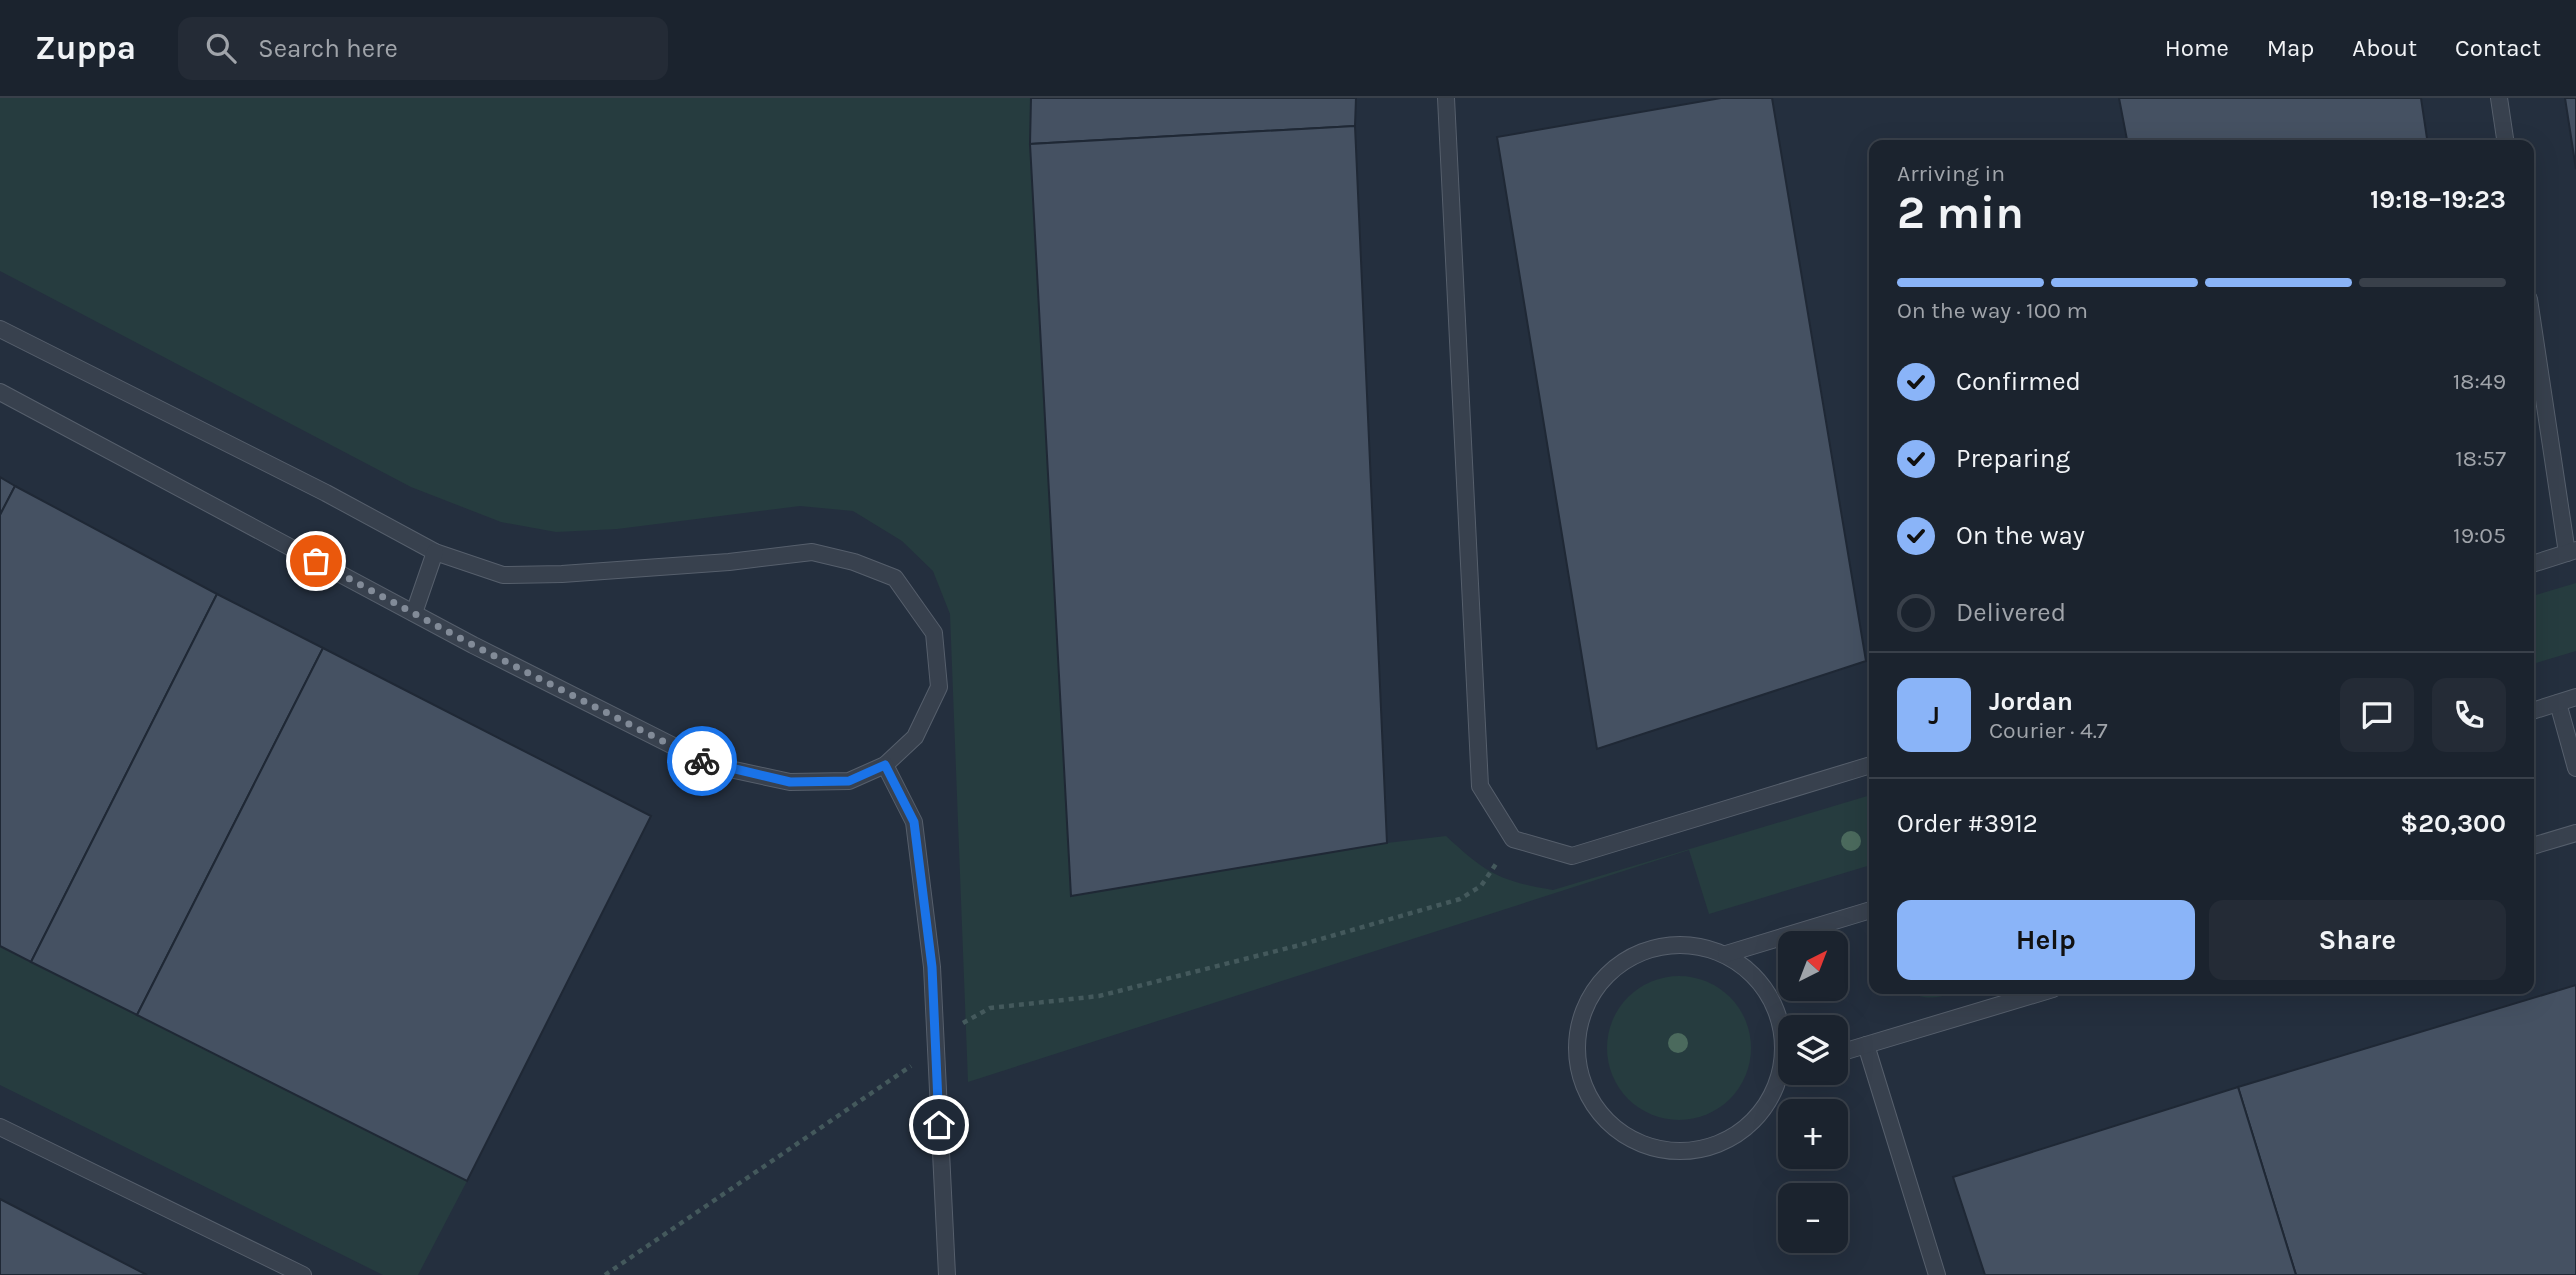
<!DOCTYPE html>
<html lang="en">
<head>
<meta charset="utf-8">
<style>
  body { margin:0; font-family:Karla,sans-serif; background:#242b36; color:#f1f3f6; height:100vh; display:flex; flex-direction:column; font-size:26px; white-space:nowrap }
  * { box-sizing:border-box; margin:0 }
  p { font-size:23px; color:#a0a4aa }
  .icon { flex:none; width:38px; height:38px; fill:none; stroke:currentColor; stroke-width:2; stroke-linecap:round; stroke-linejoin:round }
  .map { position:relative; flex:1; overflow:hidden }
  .panel { position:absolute; left:1869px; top:42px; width:665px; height:854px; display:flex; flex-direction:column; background:#1b232e; border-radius:14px; box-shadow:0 7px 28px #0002,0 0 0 2px #39404a }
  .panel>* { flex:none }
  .needle { width:46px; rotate:42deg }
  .fabs { position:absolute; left:1778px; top:833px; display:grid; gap:14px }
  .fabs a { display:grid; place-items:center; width:70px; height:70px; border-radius:14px; background:#1b232e; box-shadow:0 7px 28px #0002,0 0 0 2px #39404a; font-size:35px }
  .pin { position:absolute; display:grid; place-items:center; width:60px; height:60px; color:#fff; margin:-30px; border:4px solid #fff; border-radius:50%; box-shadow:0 2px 7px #0007 }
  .courier { position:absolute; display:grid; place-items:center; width:70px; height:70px; margin:-35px; border:5px solid #1a73e8; border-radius:50%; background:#fff; color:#222; box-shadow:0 2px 9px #0007 }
  .summary em { font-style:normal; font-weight:700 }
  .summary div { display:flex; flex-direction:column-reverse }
  .summary { display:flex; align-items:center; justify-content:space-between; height:119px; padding:0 28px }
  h1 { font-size:46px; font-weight:700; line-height:52px }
  .bar { display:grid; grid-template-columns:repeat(4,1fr); gap:10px 7px; align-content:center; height:84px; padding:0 28px }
  .bar i { height:9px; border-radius:5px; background:#39404a }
  .bar .on { background:#8ab4f8 }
  .bar p { grid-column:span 4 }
  .line { display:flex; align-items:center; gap:18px; padding:0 28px; border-top:2px solid #39404a }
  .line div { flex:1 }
  .round { display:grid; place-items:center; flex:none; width:74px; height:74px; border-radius:14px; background:#242b36 }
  ol { padding:0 28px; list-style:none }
  li { display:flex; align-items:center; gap:21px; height:77px }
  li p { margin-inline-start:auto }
  li .icon { padding:7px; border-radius:50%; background:#8ab4f8; color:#111; stroke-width:4 }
  li:last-child { color:#a0a4aa }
  li i { width:38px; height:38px; border:4px solid #39404a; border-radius:50% }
  .cta { display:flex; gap:14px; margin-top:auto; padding:14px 28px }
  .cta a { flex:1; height:80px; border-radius:14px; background:#8ab4f8; color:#111; font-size:28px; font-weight:700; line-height:80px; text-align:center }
  .cta a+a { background:#242b36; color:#f1f3f6 }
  header { display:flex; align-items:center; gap:42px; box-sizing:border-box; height:98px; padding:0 35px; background:#1b232e; border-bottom:2px solid #39404a }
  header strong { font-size:33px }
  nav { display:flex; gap:38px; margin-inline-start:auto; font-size:24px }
  .search { width:490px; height:63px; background:#242b36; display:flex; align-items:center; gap:18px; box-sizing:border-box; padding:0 24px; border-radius:14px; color:#a0a4aa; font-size:26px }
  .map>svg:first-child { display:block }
  .green { fill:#263c3f }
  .building { fill:#455162; stroke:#1f2835; stroke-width:2 }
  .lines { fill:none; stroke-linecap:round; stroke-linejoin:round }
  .service-casing { stroke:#565f6c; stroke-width:18 }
  .path { stroke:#44595c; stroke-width:4.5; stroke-dasharray:5 5; stroke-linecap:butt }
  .service { stroke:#38414e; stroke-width:16 }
  .tree { fill:#4b6a5d }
  .done { stroke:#828b98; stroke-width:7; stroke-dasharray:0 12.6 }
  .route { stroke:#1a73e8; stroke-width:9 }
</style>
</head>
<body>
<header>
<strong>Zuppa</strong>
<div class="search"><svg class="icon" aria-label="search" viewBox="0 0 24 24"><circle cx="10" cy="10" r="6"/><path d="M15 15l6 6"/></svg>Search here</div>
<nav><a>Home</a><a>Map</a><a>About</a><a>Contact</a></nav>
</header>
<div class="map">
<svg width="2576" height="1177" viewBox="0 0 2576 1177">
  <rect width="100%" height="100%" fill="#242f3e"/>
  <!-- green -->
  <g class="green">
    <path d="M0,0H1031L1030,46L1071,798L1387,745L1446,738C1486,775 1499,783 1553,792L1874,696V766L1709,816L1689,752L968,984L950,516L933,473L902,443L853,413L800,408L617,431L556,434L501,424L411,389L0,173Z"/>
    <polygon points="2576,485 2576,553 2529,567 2529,499"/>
    <polygon points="0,848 467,1083 418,1177 383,1177 0,987"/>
    <circle cx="1679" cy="950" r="72"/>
    <path d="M1905,891H1967C1943,898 1926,906 1905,891Z"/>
  </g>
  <!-- building -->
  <g class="building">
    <polygon points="1031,0 1356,0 1355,28 1030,46"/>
    <polygon points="1721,0 1772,0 1866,563 1597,651 1497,39"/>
    <polygon points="2119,0 2421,0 2428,47 2128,47"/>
    <polygon points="2565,0 2576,0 2576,71"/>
    <polygon points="1355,28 1387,745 1071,798 1030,46"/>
    <polygon points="0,379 15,388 0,417"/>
    <polygon points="15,388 217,496 31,864 0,848 0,417"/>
    <polygon points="217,496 323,550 137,917 31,864"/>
    <polygon points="323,550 651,718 467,1083 137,917"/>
    <polygon points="2576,887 2576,1177 2296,1177 2238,989"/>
    <polygon points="2238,989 2296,1177 1985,1177 1953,1079"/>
    <polygon points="0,1101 147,1177 0,1177"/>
  </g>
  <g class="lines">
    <defs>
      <g id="service">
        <polyline points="1446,0 1480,688 1513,741 1572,758 1874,666"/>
        <polyline points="2499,0 2506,47"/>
        <polyline points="2529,201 2567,455"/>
        <polyline points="0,231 326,395 435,454 503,477 562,476 729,464 812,454 854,464 895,480 934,535 939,589 915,639 885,667 849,683 790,684 711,667 473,547 0,294"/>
        <polyline points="2529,467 2576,452"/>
        <polyline points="414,515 435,454"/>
        <polyline points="2558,605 2576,670"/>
        <polyline points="2529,614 2576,599"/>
        <polyline points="885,667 914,724 932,869 947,1177"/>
        <polyline points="2529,749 2576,735"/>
        <circle cx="1680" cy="950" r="103"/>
        <polyline points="1726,856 1874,811"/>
        <polyline points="1866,947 1937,1177"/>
        <polyline points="1836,956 2053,891"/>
        <polyline points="0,1029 303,1177"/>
      </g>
    </defs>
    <!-- service casing -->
    <use href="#service" class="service-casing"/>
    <!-- path -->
    <g class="path">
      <polyline points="963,925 990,910 1099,898 1300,847 1460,801 1481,788 1498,763"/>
      <polyline points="605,1177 911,968"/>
    </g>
    <!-- service -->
    <use href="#service" class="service"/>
  </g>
  <!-- trees -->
  <g class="tree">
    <circle cx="1851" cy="743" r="10"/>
    <circle cx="1678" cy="945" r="10"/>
  </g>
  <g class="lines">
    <!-- done -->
    <polyline class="done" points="316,463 473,547 702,663"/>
    <!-- route -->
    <polyline class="route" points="702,663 790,684 849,683 885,667 914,724 932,869 939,1027"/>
  </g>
</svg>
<div class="fabs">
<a><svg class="needle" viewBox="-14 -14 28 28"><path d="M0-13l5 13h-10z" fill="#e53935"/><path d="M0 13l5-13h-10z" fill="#a0a4aa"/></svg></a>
<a><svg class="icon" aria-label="layers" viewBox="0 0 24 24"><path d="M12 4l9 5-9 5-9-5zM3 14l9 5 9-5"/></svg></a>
<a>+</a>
<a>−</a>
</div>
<div class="pin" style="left:316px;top:463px;background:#ea580c"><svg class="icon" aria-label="bag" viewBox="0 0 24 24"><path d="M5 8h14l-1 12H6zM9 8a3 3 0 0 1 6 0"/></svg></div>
<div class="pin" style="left:939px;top:1027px;background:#1f2937"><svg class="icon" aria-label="home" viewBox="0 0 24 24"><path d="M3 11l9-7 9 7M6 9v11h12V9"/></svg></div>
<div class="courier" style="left:702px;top:663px"><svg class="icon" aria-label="bike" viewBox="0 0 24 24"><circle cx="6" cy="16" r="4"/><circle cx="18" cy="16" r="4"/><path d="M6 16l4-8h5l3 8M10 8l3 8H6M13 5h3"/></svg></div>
<section class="panel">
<div class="summary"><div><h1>2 min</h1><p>Arriving in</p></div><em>19:18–19:23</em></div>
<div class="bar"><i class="on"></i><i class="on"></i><i class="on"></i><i></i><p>On the way · 100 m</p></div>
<ol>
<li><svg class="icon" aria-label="check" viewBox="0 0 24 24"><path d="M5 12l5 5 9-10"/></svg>Confirmed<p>18:49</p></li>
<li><svg class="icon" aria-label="check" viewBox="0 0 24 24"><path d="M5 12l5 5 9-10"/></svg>Preparing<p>18:57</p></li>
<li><svg class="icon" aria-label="check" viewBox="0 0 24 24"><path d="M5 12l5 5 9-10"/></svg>On the way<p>19:05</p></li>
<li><i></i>Delivered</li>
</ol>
<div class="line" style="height:126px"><b class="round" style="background:#8ab4f8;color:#111">J</b><div><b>Jordan</b><p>Courier · 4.7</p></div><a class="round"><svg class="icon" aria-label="chat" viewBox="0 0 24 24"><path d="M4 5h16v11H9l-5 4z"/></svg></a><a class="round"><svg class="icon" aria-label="phone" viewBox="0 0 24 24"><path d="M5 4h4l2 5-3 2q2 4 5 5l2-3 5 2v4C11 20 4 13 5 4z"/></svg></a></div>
<div class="line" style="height:91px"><div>Order #3912</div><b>$20,300</b></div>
<div class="cta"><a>Help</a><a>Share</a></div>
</section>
</div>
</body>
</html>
